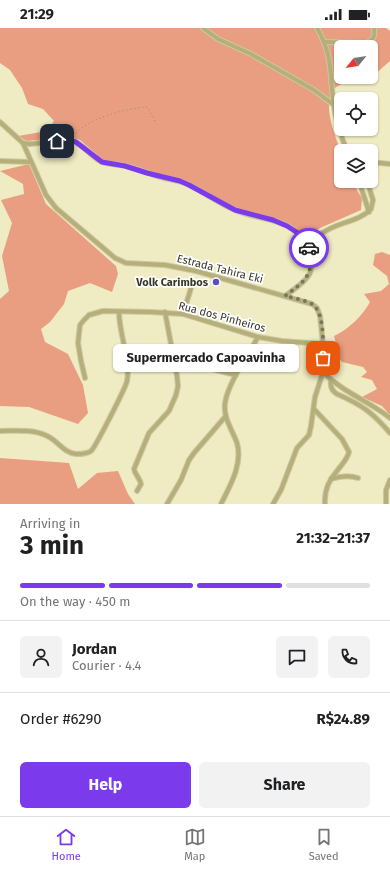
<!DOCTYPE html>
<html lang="en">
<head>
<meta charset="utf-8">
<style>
  body { margin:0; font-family:"Fira Sans",sans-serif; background:#f2f2f2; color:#202124; height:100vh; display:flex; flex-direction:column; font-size:15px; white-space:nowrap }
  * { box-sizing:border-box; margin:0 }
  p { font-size:13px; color:#757577 }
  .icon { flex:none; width:22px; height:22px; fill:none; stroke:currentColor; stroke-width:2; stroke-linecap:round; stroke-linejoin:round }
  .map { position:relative; height:476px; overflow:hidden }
  .details { display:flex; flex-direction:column; background:#fff; flex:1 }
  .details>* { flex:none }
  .needle { width:26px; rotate:240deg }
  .buttons { position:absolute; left:334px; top:12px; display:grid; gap:8px }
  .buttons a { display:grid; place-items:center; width:44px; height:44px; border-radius:6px; background:#fff; box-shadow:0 1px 3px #0004; font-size:20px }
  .pin { position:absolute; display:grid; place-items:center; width:34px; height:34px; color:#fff; margin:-17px; border-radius:8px; box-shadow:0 2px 6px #0006 }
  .courier { position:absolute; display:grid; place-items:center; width:40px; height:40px; margin:-20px; border:3px solid #7c3aed; border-radius:50%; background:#fff; color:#222; box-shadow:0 1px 5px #0007 }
  .bubble { position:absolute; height:28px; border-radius:6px; background:#fff; box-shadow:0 1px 3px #0004; font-size:13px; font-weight:700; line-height:28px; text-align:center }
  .head em { font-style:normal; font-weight:700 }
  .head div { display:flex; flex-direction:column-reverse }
  .head { display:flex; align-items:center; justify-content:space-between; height:68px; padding:0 20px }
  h1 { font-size:26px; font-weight:700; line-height:30px }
  .bar { display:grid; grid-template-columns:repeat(4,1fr); gap:6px 4px; align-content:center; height:48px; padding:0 20px }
  .bar i { height:5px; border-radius:3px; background:#e0e0e0 }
  .bar .selected { background:#7c3aed }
  .bar p { grid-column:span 4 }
  .line { display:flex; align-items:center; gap:10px; padding:0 20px; border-top:1px solid #e0e0e0 }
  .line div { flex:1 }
  .round { display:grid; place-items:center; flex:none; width:42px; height:42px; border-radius:6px; background:#f2f2f2 }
  .primary-button { display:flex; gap:8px; margin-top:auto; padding:8px 20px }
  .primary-button a { flex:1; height:46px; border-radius:6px; background:#7c3aed; color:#fff; font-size:16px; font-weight:700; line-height:46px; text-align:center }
  .primary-button a+a { background:#f2f2f2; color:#202124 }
  .status { display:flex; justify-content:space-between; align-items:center; height:28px; padding:0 20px; background:#fff; direction:ltr }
  .status svg { height:11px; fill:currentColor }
  .tab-bar { display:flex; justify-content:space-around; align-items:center; height:56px; border-top:1px solid #e0e0e0; background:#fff; font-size:11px; color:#757577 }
  .tab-bar a { display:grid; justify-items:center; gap:2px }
  .tab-bar .selected { color:#7c3aed }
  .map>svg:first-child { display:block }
  .forest { fill:#e99e81 }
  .building { fill:#95bda8; stroke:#69907c }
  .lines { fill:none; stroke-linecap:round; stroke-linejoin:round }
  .minor-casing { stroke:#cbc7a3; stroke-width:6 }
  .path { stroke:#939074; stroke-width:1; stroke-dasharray:1 3; stroke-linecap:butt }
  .minor { stroke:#b6af7a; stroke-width:4 }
  .done { stroke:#79765d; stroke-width:4; stroke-dasharray:0 7.2 }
  .route { stroke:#7c3aed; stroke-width:5 }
  .poi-dot { fill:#584dc5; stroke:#fff; stroke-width:1.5 }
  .labels { text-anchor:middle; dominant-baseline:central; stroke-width:3.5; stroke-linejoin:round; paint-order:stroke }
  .street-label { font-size:11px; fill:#393727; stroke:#fff }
  .poi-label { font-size:11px; font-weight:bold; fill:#393727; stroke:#fff; text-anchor:end }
</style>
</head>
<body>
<div class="status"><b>21:29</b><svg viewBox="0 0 49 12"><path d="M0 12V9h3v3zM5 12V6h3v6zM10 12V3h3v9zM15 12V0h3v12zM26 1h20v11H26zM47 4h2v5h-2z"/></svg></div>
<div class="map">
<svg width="390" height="476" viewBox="0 0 390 476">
  <rect width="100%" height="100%" fill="#efebc2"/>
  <!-- forest -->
  <g class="forest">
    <path d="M0,0H386L390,3V33L374,47L371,48V19H341V49H367C358,52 346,53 338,58C319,69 335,108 341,123C335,129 334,133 337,141H341V153H353L358,164L362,170L361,182L320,200L309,207L302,206L286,196L235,181L206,164L127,137L103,132L80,112L69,109L27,113L18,108L47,103L54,93L43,81L28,76L22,60L10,42L0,35Z"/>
    <polygon points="29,136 46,176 116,238 118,246 112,264 90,255 68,263 64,276 50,294 41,301 45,314 68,326 83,357 88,385 78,396 29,379 0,378 0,271 9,263 2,228 12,195 1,172 24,166 23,156 0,143"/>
    <path d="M382,224L390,227V387L382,378L362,369L377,361L372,352L361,349L367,344L363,339L342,334L337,328L338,323L334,308C348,302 363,287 370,274L364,266L381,263L389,256L387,248L373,237L375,226Z"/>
    <polygon points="0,430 69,435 78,461 97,445 118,443 128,466 135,476 0,476"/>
  </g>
  <!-- building -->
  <polygon class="building" points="309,322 319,323 317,339 308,338"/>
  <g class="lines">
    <defs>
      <g id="minor">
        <polyline points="203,0 218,11 251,26 314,62 334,77"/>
        <path d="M317,0C334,29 329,47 334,78C336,94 341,108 347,123"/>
        <path d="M325,14L367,15C374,11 375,8 374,0"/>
        <polyline points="0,94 23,115 46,167 56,180 115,230 126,235 165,237 196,243 312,276 317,280 320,288 323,316 323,344 315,369 311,398 309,407 297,420 281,462 273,476"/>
        <path d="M23,115L30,116L70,112C85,116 90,129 102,134C110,137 119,136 126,138C138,141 149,146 161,149C168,151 175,152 182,154C201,161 217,175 235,182C269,196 292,186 311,225"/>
        <polyline points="0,133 30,134"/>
        <polyline points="371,134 390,136"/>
        <polyline points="359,153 369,184"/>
        <path d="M285,268C293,262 306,254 310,245C315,231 307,220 320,207C334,194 358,195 371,181L373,172L367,153"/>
        <polyline points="183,286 192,257"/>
        <polyline points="175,332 236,347"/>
        <path d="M323,344C342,364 369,373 390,390"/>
        <polyline points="85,350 81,333 78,315 80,297 84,292 89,287 103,283 151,284 183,286 258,309 282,313 323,316"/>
        <path d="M331,353C330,359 332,363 337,366C362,377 372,384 390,405"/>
        <path d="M314,381L342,411L349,424C347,432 342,436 337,443C329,452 324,464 325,476"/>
        <path d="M0,403C14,403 32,401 45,407C57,411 63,425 76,426C81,426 87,426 91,423C95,420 126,359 127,353C131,333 119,306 119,284"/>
        <path d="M331,451C340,448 349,447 358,450"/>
        <path d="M137,463L141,456C140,450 135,447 134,441L149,405L169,383L176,367L178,358L177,348L165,284"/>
        <polyline points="167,476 181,452 189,432 194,425 225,389"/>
        <path d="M221,476C230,458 243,436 237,415C232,401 223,390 225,375C228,355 248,327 258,309"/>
        <polyline points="386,476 386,462 390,452"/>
      </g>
    </defs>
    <!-- minor casing -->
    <use href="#minor" class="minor-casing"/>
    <!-- path -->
    <path class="path" d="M73,108C89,90 123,81 147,79L156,95"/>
    <!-- minor -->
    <use href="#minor" class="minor"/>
  </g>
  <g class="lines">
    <!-- done -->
    <path class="done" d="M309,220C311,224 311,227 311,232C310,252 300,256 285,268C294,270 305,272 312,276C325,284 323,317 323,330"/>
    <!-- route -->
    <polyline class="route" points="57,113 70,112 76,114 102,134 125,138 147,145 180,153 189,157 235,182 273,192 287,198 298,205 309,220"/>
  </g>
  <!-- markers -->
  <circle class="poi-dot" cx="216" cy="254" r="4"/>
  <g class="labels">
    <!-- street labels -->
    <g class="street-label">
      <text transform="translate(220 241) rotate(14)">Estrada Tahira Eki</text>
      <text transform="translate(222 289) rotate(15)">Rua dos Pinheiros</text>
    </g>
    <!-- poi labels -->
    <g class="poi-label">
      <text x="208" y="254">Volk Carimbos</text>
    </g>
  </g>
</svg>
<div class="buttons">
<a><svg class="needle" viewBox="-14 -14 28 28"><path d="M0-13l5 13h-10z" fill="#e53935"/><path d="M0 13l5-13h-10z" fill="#757577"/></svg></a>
<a><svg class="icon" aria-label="locate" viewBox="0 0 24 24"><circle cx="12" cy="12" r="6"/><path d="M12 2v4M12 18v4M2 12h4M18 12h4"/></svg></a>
<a><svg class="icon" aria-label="layers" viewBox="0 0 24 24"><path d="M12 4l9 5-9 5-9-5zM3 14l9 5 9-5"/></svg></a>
</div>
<div class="pin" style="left:323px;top:330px;background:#ea580c"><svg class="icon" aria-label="bag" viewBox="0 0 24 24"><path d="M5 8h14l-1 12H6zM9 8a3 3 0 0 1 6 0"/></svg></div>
<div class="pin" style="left:57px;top:113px;background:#1f2937"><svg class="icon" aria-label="home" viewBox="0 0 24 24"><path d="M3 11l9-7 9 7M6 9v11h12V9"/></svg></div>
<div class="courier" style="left:309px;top:220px"><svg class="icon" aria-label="car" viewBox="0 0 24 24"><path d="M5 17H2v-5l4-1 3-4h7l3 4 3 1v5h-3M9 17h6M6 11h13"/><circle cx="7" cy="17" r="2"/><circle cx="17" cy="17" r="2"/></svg></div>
<div class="bubble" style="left:113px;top:316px;width:186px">Supermercado Capoavinha</div>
</div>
<section class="details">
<div class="head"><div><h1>3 min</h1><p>Arriving in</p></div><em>21:32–21:37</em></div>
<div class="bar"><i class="selected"></i><i class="selected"></i><i class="selected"></i><i></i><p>On the way · 450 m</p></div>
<div class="line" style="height:72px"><a class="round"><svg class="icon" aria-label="person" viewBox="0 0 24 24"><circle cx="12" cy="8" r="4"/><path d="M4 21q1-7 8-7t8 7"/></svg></a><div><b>Jordan</b><p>Courier · 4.4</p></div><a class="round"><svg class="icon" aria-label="chat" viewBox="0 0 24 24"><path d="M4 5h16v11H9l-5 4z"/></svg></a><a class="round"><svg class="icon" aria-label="phone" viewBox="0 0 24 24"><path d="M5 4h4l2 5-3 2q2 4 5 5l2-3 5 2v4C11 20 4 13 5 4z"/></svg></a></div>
<div class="line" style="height:52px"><div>Order #6290</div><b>R$24.89</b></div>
<div class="primary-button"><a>Help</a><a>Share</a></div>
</section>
<nav class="tab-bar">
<a class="selected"><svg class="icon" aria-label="home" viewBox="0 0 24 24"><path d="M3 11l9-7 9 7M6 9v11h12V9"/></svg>Home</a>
<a><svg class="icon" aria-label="map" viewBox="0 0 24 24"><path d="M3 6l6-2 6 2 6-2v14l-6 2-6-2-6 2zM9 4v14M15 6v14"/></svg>Map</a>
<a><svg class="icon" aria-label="saved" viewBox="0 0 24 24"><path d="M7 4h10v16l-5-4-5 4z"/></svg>Saved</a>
</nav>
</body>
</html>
